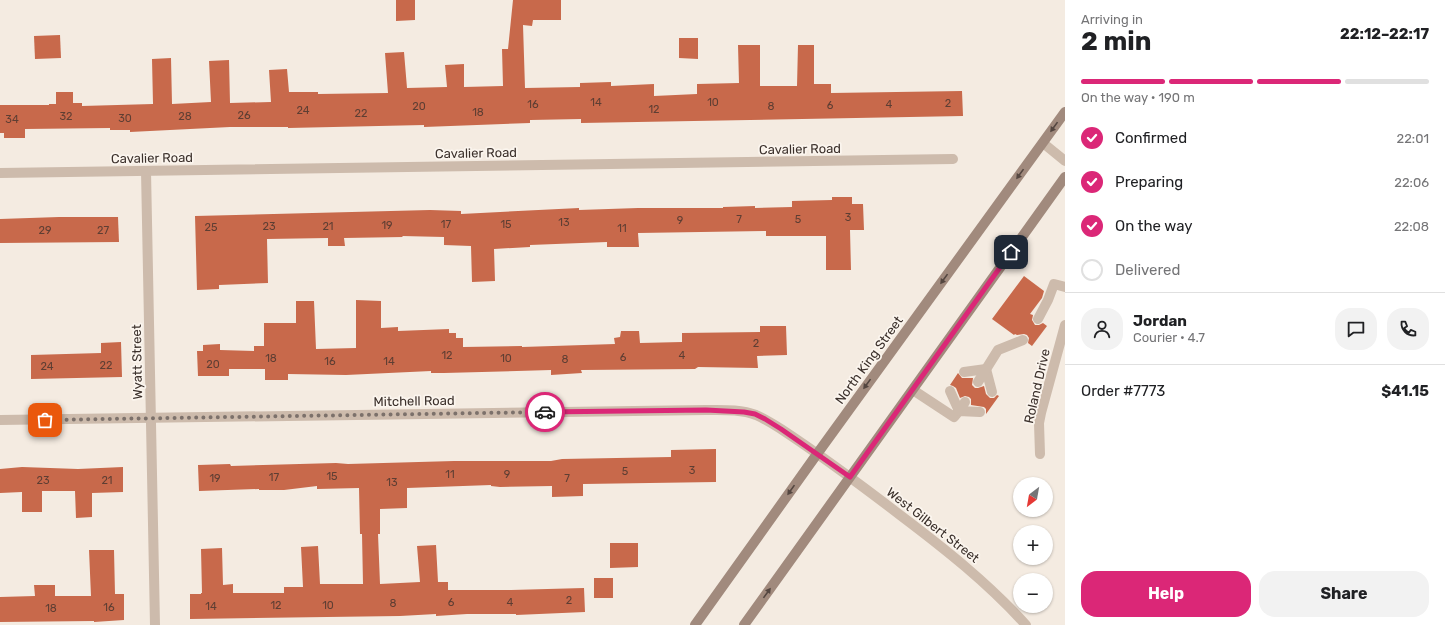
<!DOCTYPE html>
<html lang="en">
<head>
<meta charset="utf-8">
<style>
  body { margin:0; font-family:Rubik,sans-serif; background:#f2f2f2; color:#202124; height:100vh; display:flex; flex-direction:column; font-size:15px; white-space:nowrap }
  * { box-sizing:border-box; margin:0 }
  p { font-size:13px; color:#757577 }
  .icon { flex:none; width:22px; height:22px; fill:none; stroke:currentColor; stroke-width:2; stroke-linecap:round; stroke-linejoin:round }
  .map { position:relative; flex:1; overflow:hidden }
  .drawer { display:flex; flex-direction:column; background:#fff; width:380px }
  .drawer>* { flex:none }
  .needle { width:26px; rotate:211deg }
  .buttons { position:absolute; left:1013px; top:477px; display:grid; gap:8px }
  .buttons a { display:grid; place-items:center; width:40px; height:40px; border-radius:50%; background:#fff; box-shadow:0 1px 3px #0004; font-size:20px }
  .pin { position:absolute; display:grid; place-items:center; width:34px; height:34px; color:#fff; margin:-17px; border-radius:8px; box-shadow:0 2px 6px #0006 }
  .courier { position:absolute; display:grid; place-items:center; width:40px; height:40px; margin:-20px; border:3px solid #db2777; border-radius:50%; background:#fff; color:#222; box-shadow:0 1px 5px #0007 }
  .summary em { font-style:normal; font-weight:700 }
  .summary div { display:flex; flex-direction:column-reverse }
  .summary { display:flex; align-items:center; justify-content:space-between; height:68px; padding:0 16px }
  h1 { font-size:26px; font-weight:700; line-height:30px }
  .bar { display:grid; grid-template-columns:repeat(4,1fr); gap:6px 4px; align-content:center; height:48px; padding:0 16px }
  .bar i { height:5px; border-radius:3px; background:#e0e0e0 }
  .bar .selected { background:#db2777 }
  .bar p { grid-column:span 4 }
  .line { display:flex; align-items:center; gap:10px; padding:0 16px; border-top:1px solid #e0e0e0 }
  .line div { flex:1 }
  .round { display:grid; place-items:center; flex:none; width:42px; height:42px; border-radius:16px; background:#f2f2f2 }
  ol { padding:0 16px; list-style:none }
  li { display:flex; align-items:center; gap:12px; height:44px }
  li p { margin-inline-start:auto }
  li .icon { padding:4px; border-radius:50%; background:#db2777; color:#fff; stroke-width:4 }
  li:last-child { color:#757577 }
  li i { width:22px; height:22px; border:2px solid #e0e0e0; border-radius:50% }
  .action { display:flex; gap:8px; margin-top:auto; padding:8px 16px }
  .action a { flex:1; height:46px; border-radius:16px; background:#db2777; color:#fff; font-size:16px; font-weight:700; line-height:46px; text-align:center }
  .action a+a { background:#f2f2f2; color:#202124 }
  main { display:flex; flex:1; min-height:0 }
  .map>svg:first-child { display:block }
  .building { fill:#c8694b }
  .lines { fill:none; stroke-linecap:round; stroke-linejoin:round }
  .service { stroke:#cdbbac; stroke-width:10 }
  .minor { stroke:#cdbbac; stroke-width:10 }
  .secondary { stroke:#a18a7d; stroke-width:10 }
  .oneway { fill:#544640 }
  .done { stroke:#7c716b; stroke-width:4; stroke-dasharray:0 7.2 }
  .route { stroke:#db2777; stroke-width:5 }
  .labels { text-anchor:middle; dominant-baseline:central; stroke-width:3.5; stroke-linejoin:round; paint-order:stroke }
  .number-label { font-size:11px; fill:#5e3e33 }
  .street-label { font-size:13px; fill:#3b302b; stroke:#fbf5ee }
</style>
</head>
<body>
<main>
<div class="map">
<svg width="1065" height="625" viewBox="0 0 1065 625">
  <rect width="100%" height="100%" fill="#f4ebe1"/>
  <!-- building -->
  <g class="building">
    <polygon points="396,0 415,0 415,20 396,21"/>
    <polygon points="513,0 561,0 561,20 533,20 532,26 523,25 525,88 580,87 580,83 611,82 611,86 654,84 654,96 697,94 697,84 739,83 738,45 760,45 760,86 797,86 798,45 814,45 814,84 831,84 831,93 962,91 963,116 581,123 581,119 530,120 530,123 424,127 424,125 288,128 288,127 230,127 130,132 130,130 110,130 110,128 25,129 25,138 4,138 4,133 0,133 0,105 49,105 49,104 56,104 56,92 73,92 73,103 82,103 82,106 153,104 152,59 171,58 172,104 211,102 209,61 229,60 230,103 271,102 269,70 287,69 289,92 318,92 318,94 388,93 385,53 404,52 407,88 447,87 445,65 464,64 464,87 503,86 502,49 508,49"/>
    <polygon points="60,35 61,58 35,59 34,36"/>
    <polygon points="679,38 698,38 698,59 679,58"/>
    <polygon points="832,197 852,197 852,204 863,204 864,230 850,230 851,270 826,270 826,236 766,236 766,231 638,233 639,247 607,247 607,242 530,245 530,247 494,249 495,281 472,282 471,246 444,245 444,237 402,236 403,237 344,238 345,246 328,246 328,238 267,239 268,283 219,285 219,289 197,290 195,216 430,210 461,211 461,214 579,208 579,210 638,208 723,208 723,207 755,206 755,208 792,207 792,201 832,200"/>
    <polygon points="59,217 118,217 119,242 0,243 0,219"/>
    <polygon points="1024,276 1044,291 1042,298 1030,314 1033,315 1032,320 1035,325 1039,325 1043,323 1047,326 1032,346 1028,343 1029,338 1027,335 1024,334 1017,335 1015,334 1014,335 992,319"/>
    <polygon points="356,300 381,301 381,328 398,327 398,331 449,329 449,333 456,333 456,338 463,338 463,347 522,346 522,347 615,344 614,338 620,337 621,331 639,331 640,343 682,342 682,333 760,332 760,326 786,326 787,355 757,356 758,368 698,367 695,369 581,370 582,373 551,375 551,370 444,373 431,373 431,371 346,375 288,374 288,380 265,380 265,369 229,369 229,376 198,376 197,351 203,351 203,345 220,344 220,350 254,351 254,346 264,346 264,323 296,323 296,301 314,301 316,349 356,348"/>
    <polygon points="121,342 122,377 31,379 31,355 101,353 101,343"/>
    <polygon points="958,373 962,378 973,378 972,385 975,388 978,388 984,386 986,394 990,398 994,398 997,395 999,396 986,414 986,409 984,407 971,405 971,399 969,397 965,396 960,398 956,388 953,386 950,385"/>
    <polygon points="716,449 716,482 583,484 583,496 552,497 552,486 500,487 491,486 491,485 407,488 407,508 380,509 380,534 378,534 380,584 420,582 417,546 436,545 438,582 448,582 448,590 511,590 584,588 585,612 516,615 516,614 467,614 436,616 436,614 400,616 190,619 190,594 201,594 201,593 202,593 201,549 222,548 223,585 233,584 233,593 284,593 284,587 303,587 301,547 318,546 320,584 363,584 362,534 360,534 359,488 317,489 317,486 284,490 259,490 259,489 199,491 198,465 230,464 231,466 336,463 348,464 454,461 551,461 562,459 671,457 671,450"/>
    <polygon points="22,467 78,469 123,467 123,492 92,493 92,517 76,518 75,491 42,491 42,512 22,512 22,492 0,493 0,469"/>
    <polygon points="610,543 638,543 638,567 610,568"/>
    <polygon points="89,550 114,550 115,594 124,594 124,620 94,622 94,621 0,622 0,597 35,596 34,585 55,585 55,596 91,596"/>
    <rect x="594" y="578" width="19" height="20"/>
  </g>
  <g class="lines">
    <!-- service -->
    <g class="service">
      <polyline points="1038,319 1048,300 1054,284 1065,287"/>
      <polyline points="964,372 986,369 992,392"/>
      <polyline points="978,382 998,350 1023,340"/>
      <polyline points="913,390 954,417 959,411 980,412"/>
      <polyline points="950,391 959,411 965,402"/>
    </g>
    <!-- minor -->
    <g class="minor">
      <polyline points="1043,143 1065,161"/>
      <polyline points="146,171 155,625"/>
      <polyline points="0,173 953,159"/>
      <path d="M0,420L706,410C722,410 741,409 756,415C765,419 773,424 781,429C822,456 861,485 900,515C945,549 988,583 1026,625"/>
      <polyline points="1040,454 1039,423 1041,413 1065,325"/>
    </g>
    <!-- secondary -->
    <g class="secondary">
      <polyline points="695,625 817,454 1065,112"/>
      <polyline points="744,625 1065,177"/>
    </g>
  </g>
  <!-- one-way arrows -->
  <defs><path id="oneway-solid" d="M-6-.8H1V-3.2L6.5 0L1 3.2V.8H-6Z"/></defs>
  <g class="oneway">
    <use href="#oneway-solid" transform="translate(1054 127) rotate(126)"/>
    <use href="#oneway-solid" transform="translate(1020 174) rotate(126)"/>
    <use href="#oneway-solid" transform="translate(944 279) rotate(126)"/>
    <use href="#oneway-solid" transform="translate(867 384) rotate(126)"/>
    <use href="#oneway-solid" transform="translate(791 490) rotate(125)"/>
    <use href="#oneway-solid" transform="translate(767 593) rotate(-54)"/>
  </g>
  <g class="lines">
    <!-- done -->
    <polyline class="done" points="45,420 545,412"/>
    <!-- route -->
    <polyline class="route" points="545,412 706,410 744,412 755,414 765,419 781,429 850,477 1011,252"/>
  </g>
  <g class="labels">
    <!-- number labels -->
    <g class="number-label">
      <text x="596" y="102">14</text>
      <text x="713" y="102">10</text>
      <text x="948" y="103">2</text>
      <text x="533" y="104">16</text>
      <text x="889" y="104">4</text>
      <text x="830" y="105">6</text>
      <text x="419" y="106">20</text>
      <text x="771" y="106">8</text>
      <text x="654" y="109">12</text>
      <text x="303" y="110">24</text>
      <text x="478" y="112">18</text>
      <text x="361" y="113">22</text>
      <text x="244" y="115">26</text>
      <text x="66" y="116">32</text>
      <text x="185" y="116">28</text>
      <text x="125" y="118">30</text>
      <text x="12" y="119">34</text>
      <text x="848" y="217">3</text>
      <text x="739" y="219">7</text>
      <text x="798" y="219">5</text>
      <text x="680" y="220">9</text>
      <text x="564" y="222">13</text>
      <text x="446" y="224">17</text>
      <text x="506" y="224">15</text>
      <text x="387" y="225">19</text>
      <text x="269" y="226">23</text>
      <text x="328" y="226">21</text>
      <text x="211" y="227">25</text>
      <text x="622" y="228">11</text>
      <text x="45" y="230">29</text>
      <text x="103" y="230">27</text>
      <text x="756" y="343">2</text>
      <text x="447" y="355">12</text>
      <text x="682" y="355">4</text>
      <text x="623" y="357">6</text>
      <text x="271" y="358">18</text>
      <text x="506" y="358">10</text>
      <text x="565" y="359">8</text>
      <text x="330" y="361">16</text>
      <text x="389" y="361">14</text>
      <text x="213" y="364">20</text>
      <text x="106" y="365">22</text>
      <text x="47" y="366">24</text>
      <text x="692" y="470">3</text>
      <text x="625" y="471">5</text>
      <text x="450" y="474">11</text>
      <text x="507" y="474">9</text>
      <text x="332" y="476">15</text>
      <text x="274" y="477">17</text>
      <text x="215" y="478">19</text>
      <text x="567" y="478">7</text>
      <text x="43" y="480">23</text>
      <text x="107" y="480">21</text>
      <text x="392" y="482">13</text>
      <text x="569" y="600">2</text>
      <text x="451" y="602">6</text>
      <text x="510" y="602">4</text>
      <text x="393" y="603">8</text>
      <text x="276" y="605">12</text>
      <text x="328" y="605">10</text>
      <text x="211" y="606">14</text>
      <text x="109" y="607">16</text>
      <text x="51" y="608">18</text>
    </g>
    <!-- street labels -->
    <g class="street-label">
      <text transform="translate(800 149) rotate(-1)">Cavalier Road</text>
      <text transform="translate(476 153) rotate(-1)">Cavalier Road</text>
      <text transform="translate(152 158) rotate(-1)">Cavalier Road</text>
      <text transform="translate(869 360) rotate(-54)">North King Street</text>
      <text transform="translate(137 362) rotate(-91)">Wyatt Street</text>
      <text transform="translate(1037 386) rotate(-77)">Roland Drive</text>
      <text transform="translate(414 401) rotate(-1)">Mitchell Road</text>
      <text transform="translate(933 525) rotate(38)">West Gilbert Street</text>
    </g>
  </g>
</svg>
<div class="buttons">
<a><svg class="needle" viewBox="-14 -14 28 28"><path d="M0-13l5 13h-10z" fill="#e53935"/><path d="M0 13l5-13h-10z" fill="#757577"/></svg></a>
<a>+</a>
<a>−</a>
</div>
<div class="pin" style="left:45px;top:420px;background:#ea580c"><svg class="icon" aria-label="bag" viewBox="0 0 24 24"><path d="M5 8h14l-1 12H6zM9 8a3 3 0 0 1 6 0"/></svg></div>
<div class="pin" style="left:1011px;top:252px;background:#1f2937"><svg class="icon" aria-label="home" viewBox="0 0 24 24"><path d="M3 11l9-7 9 7M6 9v11h12V9"/></svg></div>
<div class="courier" style="left:545px;top:412px"><svg class="icon" aria-label="car" viewBox="0 0 24 24"><path d="M5 17H2v-5l4-1 3-4h7l3 4 3 1v5h-3M9 17h6M6 11h13"/><circle cx="7" cy="17" r="2"/><circle cx="17" cy="17" r="2"/></svg></div>
</div>
<section class="drawer">
<div class="summary"><div><h1>2 min</h1><p>Arriving in</p></div><em>22:12–22:17</em></div>
<div class="bar"><i class="selected"></i><i class="selected"></i><i class="selected"></i><i></i><p>On the way · 190 m</p></div>
<ol>
<li><svg class="icon" aria-label="check" viewBox="0 0 24 24"><path d="M5 12l5 5 9-10"/></svg>Confirmed<p>22:01</p></li>
<li><svg class="icon" aria-label="check" viewBox="0 0 24 24"><path d="M5 12l5 5 9-10"/></svg>Preparing<p>22:06</p></li>
<li><svg class="icon" aria-label="check" viewBox="0 0 24 24"><path d="M5 12l5 5 9-10"/></svg>On the way<p>22:08</p></li>
<li><i></i>Delivered</li>
</ol>
<div class="line" style="height:72px"><a class="round"><svg class="icon" aria-label="person" viewBox="0 0 24 24"><circle cx="12" cy="8" r="4"/><path d="M4 21q1-7 8-7t8 7"/></svg></a><div><b>Jordan</b><p>Courier · 4.7</p></div><a class="round"><svg class="icon" aria-label="chat" viewBox="0 0 24 24"><path d="M4 5h16v11H9l-5 4z"/></svg></a><a class="round"><svg class="icon" aria-label="phone" viewBox="0 0 24 24"><path d="M5 4h4l2 5-3 2q2 4 5 5l2-3 5 2v4C11 20 4 13 5 4z"/></svg></a></div>
<div class="line" style="height:52px"><div>Order #7773</div><b>$41.15</b></div>
<div class="action"><a>Help</a><a>Share</a></div>
</section>
</main>
</body>
</html>
